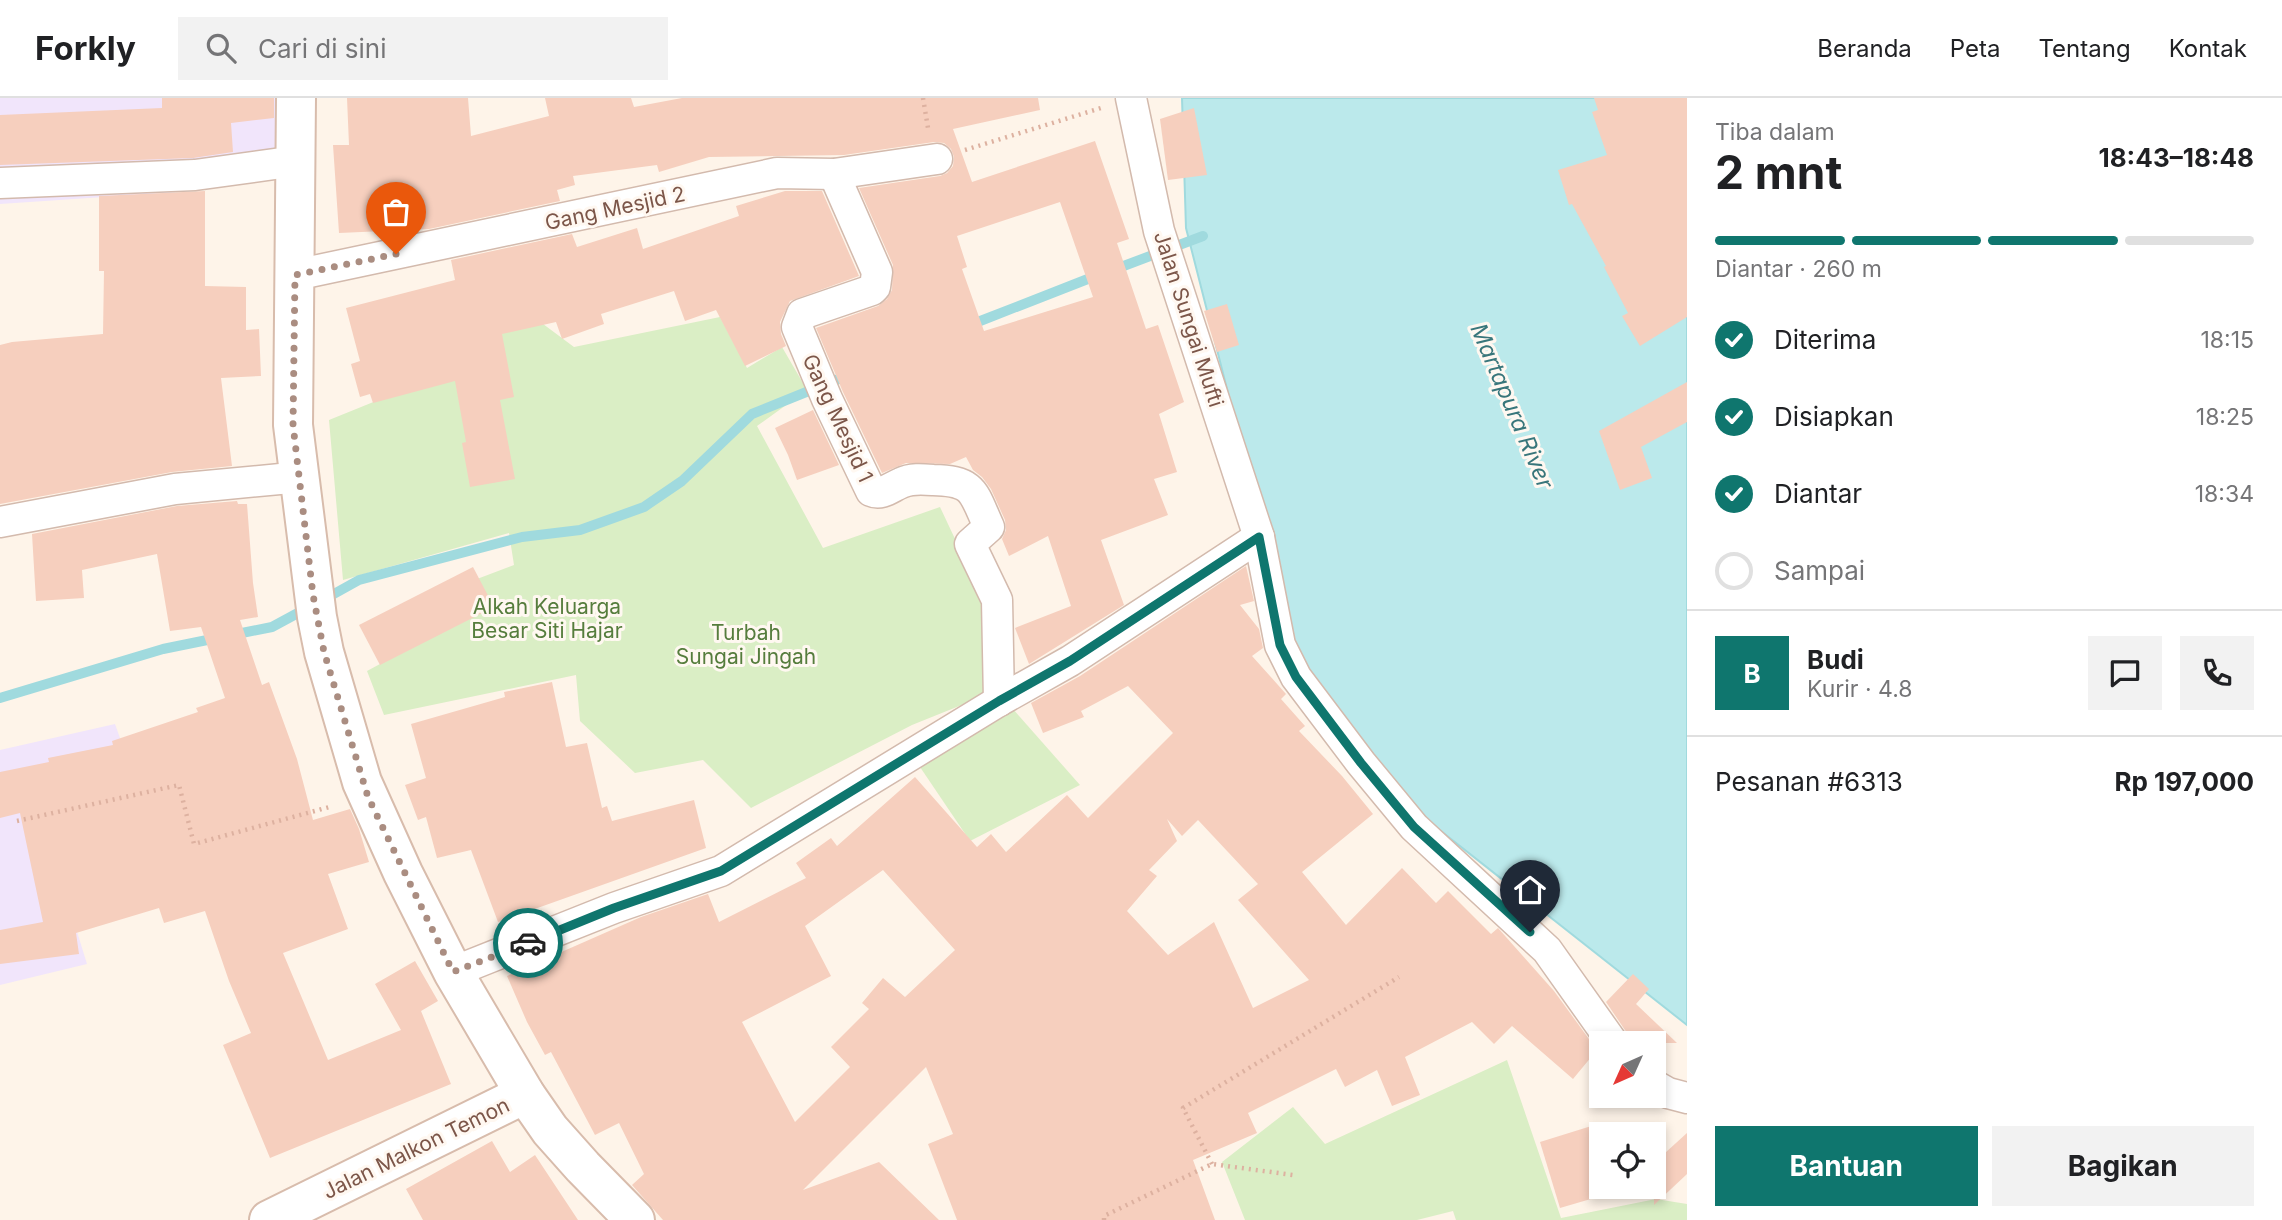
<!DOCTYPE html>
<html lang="id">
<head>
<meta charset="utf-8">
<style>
  body { margin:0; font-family:Inter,sans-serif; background:#f2f2f2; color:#202124; height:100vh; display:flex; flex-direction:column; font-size:26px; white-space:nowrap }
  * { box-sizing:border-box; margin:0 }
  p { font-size:23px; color:#757577 }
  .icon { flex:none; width:38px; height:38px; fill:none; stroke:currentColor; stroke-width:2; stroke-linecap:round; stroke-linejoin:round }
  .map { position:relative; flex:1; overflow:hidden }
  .sheet { display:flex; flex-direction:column; background:#fff; width:595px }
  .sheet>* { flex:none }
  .needle { width:46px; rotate:225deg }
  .buttons { position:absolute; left:1589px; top:933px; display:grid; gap:14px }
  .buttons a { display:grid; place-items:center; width:77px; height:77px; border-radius:0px; background:#fff; box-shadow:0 4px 10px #0003; font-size:35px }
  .pin { position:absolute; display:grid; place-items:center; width:60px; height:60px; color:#fff; margin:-72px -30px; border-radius:50% 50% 50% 0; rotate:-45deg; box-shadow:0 0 7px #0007 }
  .pin .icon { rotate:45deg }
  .courier { position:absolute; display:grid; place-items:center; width:70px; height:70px; margin:-35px; border:5px solid #0f766e; border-radius:50%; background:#fff; color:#222; box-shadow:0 2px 9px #0007 }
  .overview em { font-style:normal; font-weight:700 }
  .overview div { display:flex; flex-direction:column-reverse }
  .overview { display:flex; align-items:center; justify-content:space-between; height:119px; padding:0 28px }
  h1 { font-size:46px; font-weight:700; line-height:52px }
  .bar { display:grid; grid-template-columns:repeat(4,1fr); gap:10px 7px; align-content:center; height:84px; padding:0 28px }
  .bar i { height:9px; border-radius:5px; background:#e0e0e0 }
  .bar .active { background:#0f766e }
  .bar p { grid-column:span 4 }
  .line { display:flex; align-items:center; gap:18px; padding:0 28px; border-top:2px solid #e0e0e0 }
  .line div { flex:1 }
  .round { display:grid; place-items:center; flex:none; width:74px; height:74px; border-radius:0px; background:#f2f2f2 }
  ol { padding:0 28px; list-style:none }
  li { display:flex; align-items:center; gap:21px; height:77px }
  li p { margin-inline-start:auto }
  li .icon { padding:7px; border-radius:50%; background:#0f766e; color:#fff; stroke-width:4 }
  li:last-child { color:#757577 }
  li i { width:38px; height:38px; border:4px solid #e0e0e0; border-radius:50% }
  .cta { display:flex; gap:14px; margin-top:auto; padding:14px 28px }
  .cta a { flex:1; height:80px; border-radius:0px; background:#0f766e; color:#fff; font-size:28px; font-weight:700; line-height:80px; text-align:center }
  .cta a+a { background:#f2f2f2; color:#202124 }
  header { display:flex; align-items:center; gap:42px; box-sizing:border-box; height:98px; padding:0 35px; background:#fff; border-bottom:2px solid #e0e0e0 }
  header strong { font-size:33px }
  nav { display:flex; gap:38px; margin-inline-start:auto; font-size:24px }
  .search { width:490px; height:63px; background:#f2f2f2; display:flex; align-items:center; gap:18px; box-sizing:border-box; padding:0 24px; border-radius:0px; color:#757577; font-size:26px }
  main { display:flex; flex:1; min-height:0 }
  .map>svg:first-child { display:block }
  .education { fill:#f1e5fb }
  .green { fill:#daeec5 }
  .water { fill:#bbe9eb; stroke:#a0dade; stroke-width:2 }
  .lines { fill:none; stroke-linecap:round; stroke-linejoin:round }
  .stream { stroke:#a0dade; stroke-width:10 }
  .building { fill:#f6cfbe; fill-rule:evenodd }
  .street-casing { stroke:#d3baad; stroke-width:33 }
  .secondary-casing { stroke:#d8bcac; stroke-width:42 }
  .path { stroke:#ddb1a0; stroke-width:4.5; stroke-dasharray:2 5; stroke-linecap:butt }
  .street { stroke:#fff; stroke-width:30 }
  .secondary { stroke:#fff; stroke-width:38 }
  .done { stroke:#aa8d81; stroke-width:7; stroke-dasharray:0 12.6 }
  .route { stroke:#0f766e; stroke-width:9 }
  .labels { text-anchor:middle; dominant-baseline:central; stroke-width:6; stroke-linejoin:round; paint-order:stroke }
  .street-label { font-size:21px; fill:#7c5649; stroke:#fff8f1 }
  .park-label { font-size:21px; fill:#567d3d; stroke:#fff8f1 }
  .water-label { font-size:23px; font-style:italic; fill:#38767b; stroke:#fff8f1 }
</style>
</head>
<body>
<header>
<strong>Forkly</strong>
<div class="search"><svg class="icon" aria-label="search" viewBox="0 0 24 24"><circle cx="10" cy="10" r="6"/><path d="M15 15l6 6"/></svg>Cari di sini</div>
<nav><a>Beranda</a><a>Peta</a><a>Tentang</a><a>Kontak</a></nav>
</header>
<main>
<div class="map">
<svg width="1687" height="1122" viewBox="0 0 1687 1122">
  <rect width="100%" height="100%" fill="#fef4e9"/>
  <!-- education -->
  <g class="education">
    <polygon points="0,0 288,0 285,73 193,93 0,106"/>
    <polygon points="115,626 141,699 45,730 87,866 0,887 0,652"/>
  </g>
  <!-- green -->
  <g class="green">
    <polygon points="720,219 747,270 782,249 807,292 757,328 823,450 940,409 987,509 989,596 912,627 751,710 703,662 635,675 580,623 576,577 384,617 367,573 432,538 477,481 514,467 509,435 343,482 329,322 440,277 438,252 539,223 574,249"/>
    <polygon points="1012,610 1080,687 970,743 920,669"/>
    <polygon points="1507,962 1561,1120 1656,1101 1687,1106 1687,1122 1456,1122 1453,1113 1417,1122 1245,1122 1222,1064 1293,1009 1325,1046"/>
  </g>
  <!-- water -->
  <polygon class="water" points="1182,0 1687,0 1687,927 1404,704 1294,554 1186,130"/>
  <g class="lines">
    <!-- stream -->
    <g class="stream">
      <polyline points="1113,172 1203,138"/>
      <polyline points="970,227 1098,177"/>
      <polyline points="323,502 359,482 522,439 580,432 644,409 682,383 752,316 851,276"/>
      <polyline points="232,537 272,529 309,509"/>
      <polyline points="0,600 163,551 217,540"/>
    </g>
  </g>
  <!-- building -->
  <g class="building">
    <polygon points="162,0 274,0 274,20 231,25 233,54 193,60 0,67 0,17 162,10"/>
    <path d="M347,0H468L471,38L549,18L545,0H631L634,9L682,0H1038L1040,12L953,31L972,84L1095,43L1129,141L1117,145L1146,231L1158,227L1184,304L1159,316L1177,374L1154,381L1168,417L1101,442L1124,507L1029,566L1015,530L1071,508L1048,438L1009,458L1002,441L1006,432L1005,422L991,391L982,379L973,372L966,359L950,366L906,365L882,375L843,294L816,230L878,208L887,201L892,192L893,167L859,90L940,78L947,75L953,68L954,59L951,51L944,45L934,44L844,57L709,59L659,74L657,67L573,78L575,87L557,92L560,103L429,131L339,135L333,47H349ZM1060,104L1093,199L984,233L962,171L967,169L957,138Z"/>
    <polygon points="1594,0 1687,0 1687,219 1640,248 1622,218 1628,215 1604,169 1606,168 1572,106 1569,107 1558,72 1607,57 1592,14 1598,12"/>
    <polygon points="1194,10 1207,77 1168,82 1160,21"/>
    <polygon points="205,93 205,188 246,189 246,232 259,231 261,278 221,280 232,368 172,374 0,406 0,247 12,244 103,236 104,173 99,173 99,98"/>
    <polygon points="785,93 822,93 859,178 790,203 780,224 781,236 786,248 745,268 716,212 685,223 674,193 601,216 604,226 562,241 556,224 502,236 514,299 500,302 515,381 470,389 462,345 466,344 455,283 373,305 370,296 360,299 351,266 360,263 346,210 455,182 451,162 572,136 577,149 637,130 643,151 739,118 736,108"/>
    <polygon points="1227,206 1239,247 1217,254 1204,213"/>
    <polygon points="1687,284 1687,324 1641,349 1652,380 1620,392 1599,333"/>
    <polygon points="813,312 839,367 797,382 788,357 775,330"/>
    <polygon points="237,403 238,406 247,406 253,485 258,519 240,522 262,587 269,584 297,661 313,722 350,711 359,731 369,764 328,776 348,831 283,855 328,962 401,932 375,886 415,863 438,903 421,913 451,986 270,1060 223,947 251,935 229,883 205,813 164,825 159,810 76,835 79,856 0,866 0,832 43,824 20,715 0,720 0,674 49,664 48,660 113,647 112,643 198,614 196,610 225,600 201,529 170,533 157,456 82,472 84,500 36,503 32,436 177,408"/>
    <path d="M1246,468L1254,503L1240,507L1259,531L1263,550L1252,558L1286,596L1281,601L1305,628L1299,633L1342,678L1373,716L1302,774L1346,827L1402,770L1436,805L1448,793L1491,836L1498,830L1554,893L1597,952L1573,981L1512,928L1494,946L1472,924L1405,959L1420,997L1392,1008L1377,972L1345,989L1336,971L1248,1015L1257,1035L1193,1062L1215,1122H957L928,1046L953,1036L926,969L803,1092L879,1064L939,1122H663L632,1087L644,1076L619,1025L595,1037L551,954L545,957L527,924L507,878L641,819L708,796L719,824L806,780L796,765L831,740L837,748L915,679L977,749L991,736L1006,754L1067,697L1088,720L1173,635L1128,588L1081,613L1084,619L1043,635L1031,605L1080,578ZM1167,721L1182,738L1198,722L1258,786L1238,802L1309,882L1253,910L1214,824L1168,857L1127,813L1157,778L1149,772L1177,743ZM883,772L955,852L905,899L883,880L862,905L869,911L831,949L850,969L795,1024L742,924L831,878L805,828Z"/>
    <polygon points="473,469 494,509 380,567 359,527"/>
    <polygon points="552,584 566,649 587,645 602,710 607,708 612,723 694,702 706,750 498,824 471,752 437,760 426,719 418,722 405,687 426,680 411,626 505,599 504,594"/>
    <polygon points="1633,876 1649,891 1636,906 1677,945 1630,945 1627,935 1606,904"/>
    <polygon points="1601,1025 1601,1098 1560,1110 1540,1044"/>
    <polygon points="1687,1035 1687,1076 1654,1107 1654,1065"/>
    <polygon points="492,1043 510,1074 535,1057 578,1122 423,1122 406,1091"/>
  </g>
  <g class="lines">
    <defs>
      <g id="street">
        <polyline points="1131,0 1159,133 1259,439 1280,547 1296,579 1361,665 1414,729 1547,852 1613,945"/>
        <path d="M834,76L877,174L875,189L872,192L802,216L797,229L827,301L871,393C882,398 891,389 901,385C911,380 922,381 933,382C975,383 973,394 989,429L970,446L997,502L999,603"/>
        <polyline points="0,85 195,77 296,63"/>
        <polyline points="295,177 777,75 834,76 937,61"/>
        <polyline points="0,424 175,391 301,379"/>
        <polyline points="453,874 614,810 721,773 999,603 1070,563 1259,439"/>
        <polyline points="1654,987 1668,995 1687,1000"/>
      </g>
      <g id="secondary">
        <polyline points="296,0 293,327 317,519 324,554 362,684 403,775 453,874 525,996 550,1032 583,1069 635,1122"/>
        <polyline points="269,1122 525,996"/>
      </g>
    </defs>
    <!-- street casing -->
    <use href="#street" class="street-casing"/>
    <!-- secondary casing -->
    <use href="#secondary" class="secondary-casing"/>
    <!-- path -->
    <g class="path">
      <polyline points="923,0 928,30"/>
      <polyline points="965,52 1101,10"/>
      <polyline points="17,723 179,687 194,746 333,708"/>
      <polyline points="1212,1066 1183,1010 1399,879"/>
      <polyline points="1104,1122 1104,1118 1212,1066 1293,1077"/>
    </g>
    <!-- street -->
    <use href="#street" class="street"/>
    <!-- secondary -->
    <use href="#secondary" class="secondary"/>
  </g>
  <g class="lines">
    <!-- done -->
    <polyline class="done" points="396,156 295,177 293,327 313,497 324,554 368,699 453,874 528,845"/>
    <!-- route -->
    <polyline class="route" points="528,845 614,810 721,773 999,603 1070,563 1259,439 1280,547 1296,579 1361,665 1414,729 1530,834"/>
  </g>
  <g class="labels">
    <!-- street labels -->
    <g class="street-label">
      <text transform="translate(615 110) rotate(-12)">Gang Mesjid 2</text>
      <text transform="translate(1189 221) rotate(72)">Jalan Sungai Mufti</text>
      <text transform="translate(838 320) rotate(65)">Gang Mesjid 1</text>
      <text transform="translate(416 1050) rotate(-26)">Jalan Malkon Temon</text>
    </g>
    <!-- park labels -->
    <g class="park-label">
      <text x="547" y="508">Alkah Keluarga<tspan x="547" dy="24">Besar Siti Hajar</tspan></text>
      <text x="746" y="534">Turbah<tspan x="746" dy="24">Sungai Jingah</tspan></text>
    </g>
    <!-- water labels -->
    <g class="water-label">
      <text transform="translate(1512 308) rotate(67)">Martapura River</text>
    </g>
  </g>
</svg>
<div class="buttons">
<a><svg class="needle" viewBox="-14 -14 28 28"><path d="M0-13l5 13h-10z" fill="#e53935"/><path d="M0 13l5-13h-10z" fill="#757577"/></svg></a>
<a><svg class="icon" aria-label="locate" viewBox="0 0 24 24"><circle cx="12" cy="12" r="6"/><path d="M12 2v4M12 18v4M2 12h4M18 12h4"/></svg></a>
</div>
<div class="pin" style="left:396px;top:156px;background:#ea580c"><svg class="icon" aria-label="bag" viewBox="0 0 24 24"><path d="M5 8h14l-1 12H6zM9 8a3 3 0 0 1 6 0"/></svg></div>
<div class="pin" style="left:1530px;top:834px;background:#1f2937"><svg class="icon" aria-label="home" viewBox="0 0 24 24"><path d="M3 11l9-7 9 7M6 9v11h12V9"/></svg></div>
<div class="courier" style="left:528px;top:845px"><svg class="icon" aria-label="car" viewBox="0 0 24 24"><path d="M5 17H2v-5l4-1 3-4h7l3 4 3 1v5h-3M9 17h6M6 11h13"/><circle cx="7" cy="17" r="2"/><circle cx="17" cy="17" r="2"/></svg></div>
</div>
<section class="sheet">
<div class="overview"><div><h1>2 mnt</h1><p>Tiba dalam</p></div><em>18:43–18:48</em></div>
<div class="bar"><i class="active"></i><i class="active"></i><i class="active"></i><i></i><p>Diantar · 260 m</p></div>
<ol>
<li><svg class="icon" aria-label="check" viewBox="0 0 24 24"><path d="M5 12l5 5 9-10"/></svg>Diterima<p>18:15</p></li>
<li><svg class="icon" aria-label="check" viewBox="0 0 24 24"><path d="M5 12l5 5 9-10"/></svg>Disiapkan<p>18:25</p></li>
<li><svg class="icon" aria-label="check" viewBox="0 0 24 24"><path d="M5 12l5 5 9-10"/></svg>Diantar<p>18:34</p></li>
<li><i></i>Sampai</li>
</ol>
<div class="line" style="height:126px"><b class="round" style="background:#0f766e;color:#fff">B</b><div><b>Budi</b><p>Kurir · 4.8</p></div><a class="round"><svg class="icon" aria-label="chat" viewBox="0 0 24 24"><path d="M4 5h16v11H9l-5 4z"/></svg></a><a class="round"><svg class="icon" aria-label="phone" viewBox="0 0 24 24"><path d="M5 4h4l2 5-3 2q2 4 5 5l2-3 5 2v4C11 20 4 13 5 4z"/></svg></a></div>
<div class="line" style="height:91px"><div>Pesanan #6313</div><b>Rp 197,000</b></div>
<div class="cta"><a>Bantuan</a><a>Bagikan</a></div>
</section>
</main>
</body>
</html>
